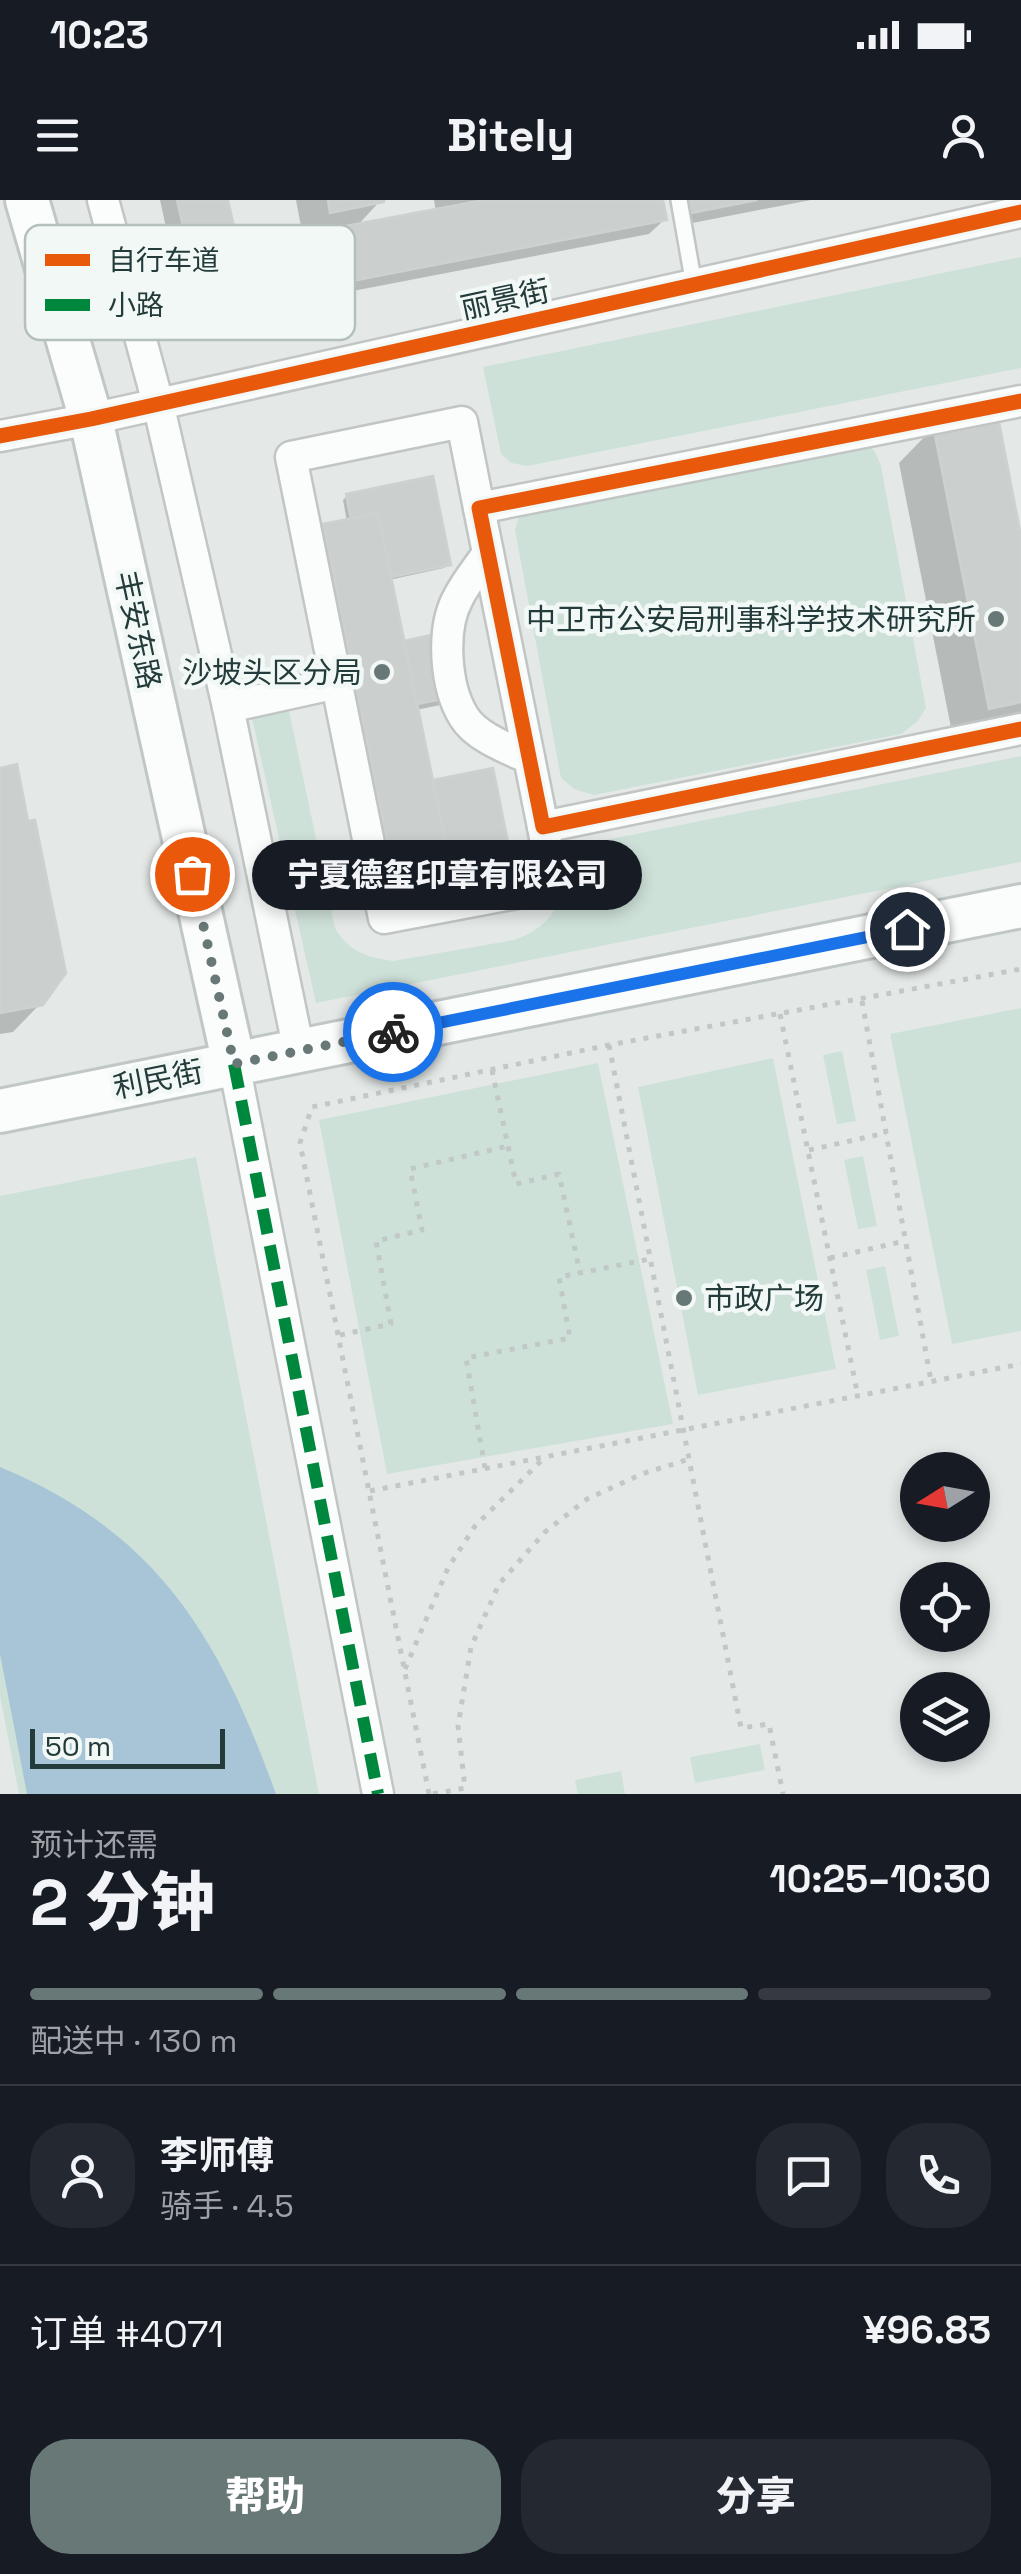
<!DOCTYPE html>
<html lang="zh">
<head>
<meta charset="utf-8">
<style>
  body { margin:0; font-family:"Space Grotesk","Noto Sans SC",sans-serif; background:#242831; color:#f1f3f6; height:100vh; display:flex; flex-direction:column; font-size:38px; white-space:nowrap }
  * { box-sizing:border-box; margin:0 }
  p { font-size:32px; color:#9ea1a6 }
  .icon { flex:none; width:55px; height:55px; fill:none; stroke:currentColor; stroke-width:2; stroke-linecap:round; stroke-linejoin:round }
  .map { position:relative; height:1594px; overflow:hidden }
  .side { display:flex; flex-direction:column; background:#171b24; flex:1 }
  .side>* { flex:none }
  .needle { width:65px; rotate:259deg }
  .tools { position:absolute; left:900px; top:1252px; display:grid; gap:20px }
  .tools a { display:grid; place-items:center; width:90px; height:90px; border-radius:50%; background:#171b24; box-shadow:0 5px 15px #0003; font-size:50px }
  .scale { position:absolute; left:30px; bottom:25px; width:195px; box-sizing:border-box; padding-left:10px; border:5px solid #233b3a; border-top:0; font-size:28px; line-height:35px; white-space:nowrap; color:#233b3a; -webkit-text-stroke:8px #f2f8f6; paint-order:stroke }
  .pin { position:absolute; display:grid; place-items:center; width:85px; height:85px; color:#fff; margin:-42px; border:5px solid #fff; border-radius:50%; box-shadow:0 2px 10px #0007 }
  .courier { position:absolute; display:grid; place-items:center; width:100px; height:100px; margin:-50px; border:8px solid #1a73e8; border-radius:50%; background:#fff; color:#222; box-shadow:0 2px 12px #0007 }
  .bubble { position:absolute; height:70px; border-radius:35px; background:#171b24; box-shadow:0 5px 15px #0003; font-size:32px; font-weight:800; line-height:70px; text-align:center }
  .summary em { font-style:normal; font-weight:800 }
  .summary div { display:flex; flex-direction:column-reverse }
  .summary { display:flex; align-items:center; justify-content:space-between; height:170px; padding:0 30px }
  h1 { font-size:65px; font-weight:800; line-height:75px }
  .bar { display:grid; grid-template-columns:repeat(4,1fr); gap:15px 10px; align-content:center; height:120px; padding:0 30px }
  .bar i { height:12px; border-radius:8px; background:#363941 }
  .bar .active { background:#677877 }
  .bar p { grid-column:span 4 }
  .line { display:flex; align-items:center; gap:25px; padding:0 30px; border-top:2px solid #363941 }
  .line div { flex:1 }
  .round { display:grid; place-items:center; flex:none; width:105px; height:105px; border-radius:40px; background:#242831 }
  .action { display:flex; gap:20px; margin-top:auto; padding:20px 30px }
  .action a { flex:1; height:115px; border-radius:40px; background:#677877; color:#fff; font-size:40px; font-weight:800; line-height:115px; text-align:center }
  .action a+a { background:#242831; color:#f1f3f6 }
  .status { display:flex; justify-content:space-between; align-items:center; height:70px; padding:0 50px; background:#171b24; direction:ltr }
  .status svg { height:28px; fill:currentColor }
  header { display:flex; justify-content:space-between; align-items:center; height:130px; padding:0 30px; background:#171b24; font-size:45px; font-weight:800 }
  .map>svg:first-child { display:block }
  .green { fill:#cee1d9 }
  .water { fill:#a7c5d6 }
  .shadow { fill:#0003 }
  .building { fill:#cbd0cf; stroke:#cdd2d1; stroke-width:2.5 }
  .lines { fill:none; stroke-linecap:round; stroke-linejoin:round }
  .lane-casing { stroke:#c1c6c5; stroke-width:20 }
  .street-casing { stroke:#c1c6c5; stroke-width:35 }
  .secondary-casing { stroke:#c0c7c6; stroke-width:48 }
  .path { stroke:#c1c9c8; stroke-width:5; stroke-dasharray:5 8; stroke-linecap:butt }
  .lane { stroke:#fbfcfc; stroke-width:15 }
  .street { stroke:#fbfcfc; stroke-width:30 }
  .secondary { stroke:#fbfcfc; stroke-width:42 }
  .quiet { stroke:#00873e; stroke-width:12; stroke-dasharray:25 12; stroke-linecap:butt }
  .cycleway-casing { stroke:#f2f8f6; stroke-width:21 }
  .cycleway { stroke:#e8590c; stroke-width:15 }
  .done { stroke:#677877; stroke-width:10; stroke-dasharray:0 18 }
  .route { stroke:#1a73e8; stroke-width:12 }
  .poi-dot { fill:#677877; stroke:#f2f8f6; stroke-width:4 }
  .labels { text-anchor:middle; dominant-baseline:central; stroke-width:9; stroke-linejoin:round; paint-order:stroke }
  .street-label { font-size:30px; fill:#233b3a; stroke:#f2f8f6 }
  .poi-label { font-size:30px; fill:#233b3a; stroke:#f2f8f6; text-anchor:end }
  .key { fill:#f2f8f6; stroke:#b4bfbe; stroke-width:2.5 }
  .key-label { font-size:28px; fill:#233b3a }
</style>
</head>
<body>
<div class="status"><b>10:23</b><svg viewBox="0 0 49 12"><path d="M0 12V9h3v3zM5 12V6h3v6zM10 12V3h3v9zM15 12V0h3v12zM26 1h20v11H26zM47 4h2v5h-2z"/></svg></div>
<header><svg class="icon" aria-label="menu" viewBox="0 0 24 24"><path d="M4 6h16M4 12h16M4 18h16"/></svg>Bitely<svg class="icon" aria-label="person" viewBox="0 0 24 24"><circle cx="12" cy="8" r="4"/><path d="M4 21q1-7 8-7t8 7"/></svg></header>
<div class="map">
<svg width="1021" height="1594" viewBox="0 0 1021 1594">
  <rect width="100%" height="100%" fill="#e4e9e8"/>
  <!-- green -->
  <g class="green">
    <polygon points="1021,57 1021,168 527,266 511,263 501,254 483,167"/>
    <polygon points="866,244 874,250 881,266 926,508 918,521 901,534 594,595 574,589 561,578 515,330 519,316 531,307"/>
    <path d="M288,506L335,728C349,752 367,757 393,761L514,740C562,723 563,693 567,648L1021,556V662L316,803L251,514Z"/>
    <polygon points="1021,808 1021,1131 952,1144 890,834"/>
    <polygon points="842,851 856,921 837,924 823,855"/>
    <polygon points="773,858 836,1169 698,1195 638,887"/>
    <polygon points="598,863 673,1224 387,1274 319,920"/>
    <polygon points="863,956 877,1026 858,1029 844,960"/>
    <polygon points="196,957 319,1594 19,1594 0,1496 0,996"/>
    <polygon points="885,1066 899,1136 880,1140 866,1070"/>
    <polygon points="760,1544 765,1570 695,1583 690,1557"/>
    <polygon points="621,1571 625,1594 578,1594 575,1580"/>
  </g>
  <!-- water -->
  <path class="water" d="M0,1267C160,1334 219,1438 276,1594H27L0,1454Z"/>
  <!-- shadow -->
  <g class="shadow">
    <polygon points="160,0 225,0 241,70 259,66 257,57 272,43 303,37 296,0 381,0 356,27 436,12 434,0 660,0 664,20 649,34 187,123"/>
    <polygon points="672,0 811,0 677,26"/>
    <polygon points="934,227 1021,349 1021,524 954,543 899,263"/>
    <polygon points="347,296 448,364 444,368 389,380 402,444 450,503 416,510 431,585 434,582 508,656 504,660 420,677 417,664 371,674 305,346 324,327 347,322 343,300"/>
    <polygon points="0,570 41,803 13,832 0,834"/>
  </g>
  <!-- building -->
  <g class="building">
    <polygon points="177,0 228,0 243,67 275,60 271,40 484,0 663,0 667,20 202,110"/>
    <polygon points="328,0 384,0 384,2 330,13"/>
    <polygon points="689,0 757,0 691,13"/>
    <polygon points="997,212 1021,336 1021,502 989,509 933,225"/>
    <polygon points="433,276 451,365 391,377 378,313 351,319 346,294"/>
    <polygon points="378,313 446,644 390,656 323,324"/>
    <polygon points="449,431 462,495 417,504 404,441"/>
    <polygon points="17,564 28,621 35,620 66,773 43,805 0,813 0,568"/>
    <polygon points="493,568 511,657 424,675 418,650 446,644 433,580"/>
  </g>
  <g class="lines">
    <defs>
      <polyline id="lane" points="679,0 694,85"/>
      <g id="street">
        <polyline points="103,0 158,203 228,507 299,851"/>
        <polyline points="1021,201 479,308 543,627 1021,529"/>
        <polyline points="0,236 91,219 1021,12"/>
        <polyline points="479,308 462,222 291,257 384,718 554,686 543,627"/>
        <path d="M488,353C478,368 466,382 458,398C441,429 445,487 464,517C476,537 509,549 529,558"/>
        <polyline points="228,507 337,483"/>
        <polyline points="234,864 378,1594"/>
      </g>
      <g id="secondary">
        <polyline points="27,0 91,219 234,864"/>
        <polyline points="0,911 1021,706"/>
      </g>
    </defs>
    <!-- lane casing -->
    <use href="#lane" class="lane-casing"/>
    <!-- street casing -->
    <use href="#street" class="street-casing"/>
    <!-- secondary casing -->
    <use href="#secondary" class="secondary-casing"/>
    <!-- path -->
    <g class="path">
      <polyline points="862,801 931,1181"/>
      <polyline points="780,814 858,1196"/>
      <polyline points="609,845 741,1528 769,1524 783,1594"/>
      <polyline points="492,870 516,984 559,974 580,1073"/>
      <polyline points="809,950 886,933"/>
      <polyline points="830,1058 905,1041"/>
      <polyline points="340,1135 391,1124 376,1041 422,1030 410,969 508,946"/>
      <polyline points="485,1268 466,1158 570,1138 559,1077 650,1059"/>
      <polyline points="370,1291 1021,1164"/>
      <polyline points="405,1469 448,1368 475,1326 542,1260"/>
      <polyline points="429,1594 300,943 312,907 609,845 1021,769"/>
      <polyline points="433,1594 465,1588 458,1526 471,1447 499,1384 545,1332 587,1299 642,1274 689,1259"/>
    </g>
    <!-- lane -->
    <use href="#lane" class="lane"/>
    <!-- street -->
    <use href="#street" class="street"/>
    <!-- secondary -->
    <use href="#secondary" class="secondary"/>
    <!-- quiet -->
    <polyline class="quiet" points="234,864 378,1594"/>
    <defs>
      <g id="cycleway">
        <polyline points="1021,201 479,308 543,627 1021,529"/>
        <polyline points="0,236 91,219 1021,12"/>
      </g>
    </defs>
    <!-- cycleway casing -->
    <use href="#cycleway" class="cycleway-casing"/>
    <!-- cycleway -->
    <use href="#cycleway" class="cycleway"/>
  </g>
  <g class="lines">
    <!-- done -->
    <polyline class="done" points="192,674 234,864 393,832"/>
    <!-- route -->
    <polyline class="route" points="393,832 907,729"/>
  </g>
  <!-- markers -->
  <g class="poi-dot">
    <circle cx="996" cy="419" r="10"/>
    <circle cx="382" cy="472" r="10"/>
    <circle cx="684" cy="1098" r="10"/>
  </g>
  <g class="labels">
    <!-- street labels -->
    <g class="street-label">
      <text transform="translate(505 99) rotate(-12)">丽景街</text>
      <text transform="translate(138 430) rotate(78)">丰安东路</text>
      <text transform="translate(158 879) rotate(-11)">利民街</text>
    </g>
    <!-- poi labels -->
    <g class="poi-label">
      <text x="976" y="419">中卫市公安局刑事科学技术研究所</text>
      <text x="362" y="472">沙坡头区分局</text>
      <text x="704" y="1098" text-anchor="start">市政广场</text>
    </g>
  </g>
  <!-- legend -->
  <rect x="25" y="25" width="330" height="115" rx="15" class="key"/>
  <rect x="45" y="54" width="45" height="12" fill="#e8590c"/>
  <rect x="45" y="99" width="45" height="12" fill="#00873e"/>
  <g class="key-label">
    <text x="108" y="70">自行车道</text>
    <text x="108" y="115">小路</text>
  </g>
</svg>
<div class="tools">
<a><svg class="needle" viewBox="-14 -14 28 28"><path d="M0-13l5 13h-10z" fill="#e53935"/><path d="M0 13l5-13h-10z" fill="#9ea1a6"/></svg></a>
<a><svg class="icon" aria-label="locate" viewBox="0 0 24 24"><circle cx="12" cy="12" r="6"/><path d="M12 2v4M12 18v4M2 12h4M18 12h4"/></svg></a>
<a><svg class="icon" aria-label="layers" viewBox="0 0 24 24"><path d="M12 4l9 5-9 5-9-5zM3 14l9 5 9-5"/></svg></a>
</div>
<div class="scale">50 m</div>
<div class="pin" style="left:192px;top:674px;background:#ea580c"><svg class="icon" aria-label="bag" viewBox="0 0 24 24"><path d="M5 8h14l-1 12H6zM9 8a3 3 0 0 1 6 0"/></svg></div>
<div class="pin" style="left:907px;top:729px;background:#1f2937"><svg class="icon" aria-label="home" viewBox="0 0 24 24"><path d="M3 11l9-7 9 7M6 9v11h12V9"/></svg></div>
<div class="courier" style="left:393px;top:832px"><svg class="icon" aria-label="bike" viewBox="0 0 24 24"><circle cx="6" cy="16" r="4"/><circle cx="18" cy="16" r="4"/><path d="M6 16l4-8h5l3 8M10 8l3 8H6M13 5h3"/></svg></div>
<div class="bubble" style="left:252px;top:640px;width:390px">宁夏德玺印章有限公司</div>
</div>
<section class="side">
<div class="summary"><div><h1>2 分钟</h1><p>预计还需</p></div><em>10:25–10:30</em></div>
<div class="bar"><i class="active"></i><i class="active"></i><i class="active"></i><i></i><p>配送中 · 130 m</p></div>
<div class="line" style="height:180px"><a class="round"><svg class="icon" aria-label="person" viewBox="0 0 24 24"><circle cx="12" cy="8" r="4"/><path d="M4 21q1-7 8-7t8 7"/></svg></a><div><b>李师傅</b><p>骑手 · 4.5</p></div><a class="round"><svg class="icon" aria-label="chat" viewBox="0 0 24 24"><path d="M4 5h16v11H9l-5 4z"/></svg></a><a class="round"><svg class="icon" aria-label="phone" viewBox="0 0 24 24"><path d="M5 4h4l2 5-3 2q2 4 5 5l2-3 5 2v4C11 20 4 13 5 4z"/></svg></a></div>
<div class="line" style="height:130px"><div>订单 #4071</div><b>¥96.83</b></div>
<div class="action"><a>帮助</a><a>分享</a></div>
</section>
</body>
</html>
